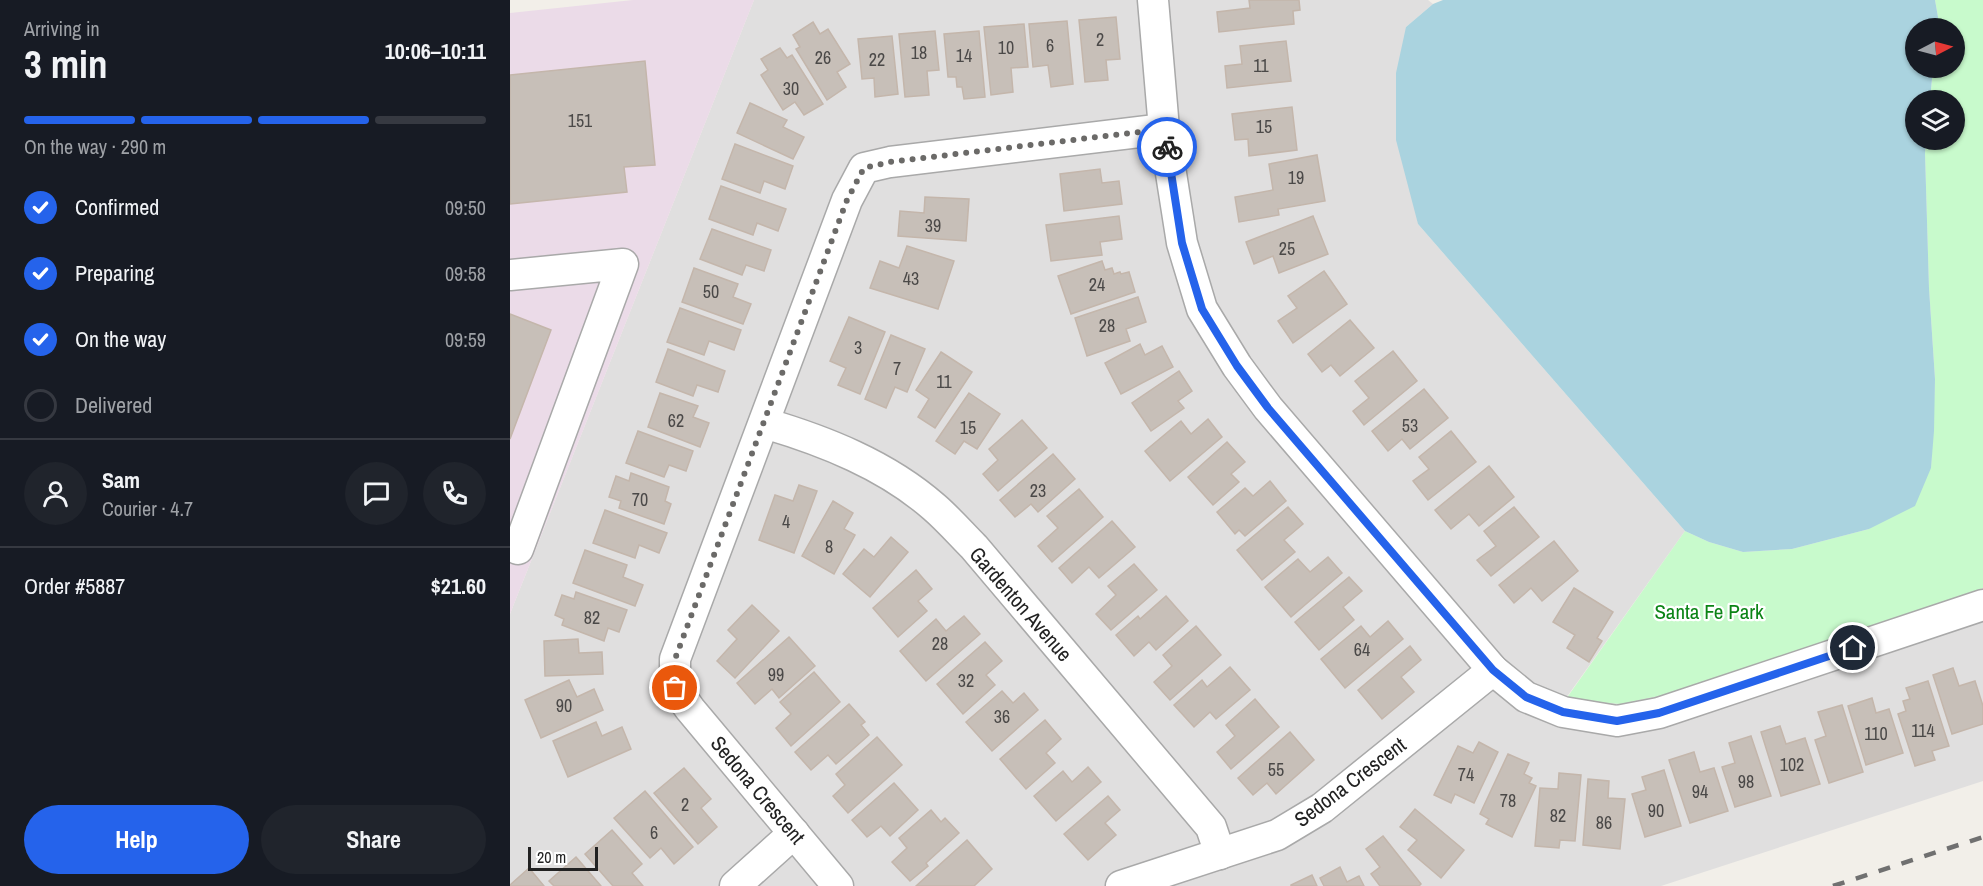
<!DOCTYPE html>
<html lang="en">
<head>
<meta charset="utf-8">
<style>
  body { margin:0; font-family:"Archivo Narrow",sans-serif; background:#20242c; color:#f1f3f6; height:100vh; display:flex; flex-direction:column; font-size:22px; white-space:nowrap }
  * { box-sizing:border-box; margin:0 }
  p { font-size:20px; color:#9ea1a6 }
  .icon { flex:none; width:33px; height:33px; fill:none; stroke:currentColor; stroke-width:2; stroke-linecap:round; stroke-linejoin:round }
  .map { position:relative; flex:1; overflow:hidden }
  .drawer { display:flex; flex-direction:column; background:#171b24; width:510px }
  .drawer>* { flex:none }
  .needle { width:39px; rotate:84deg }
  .controls { position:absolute; left:1395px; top:18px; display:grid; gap:12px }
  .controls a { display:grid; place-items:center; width:60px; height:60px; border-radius:50%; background:#171b24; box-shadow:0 2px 4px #0004; font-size:30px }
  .scale { position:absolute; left:18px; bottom:15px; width:70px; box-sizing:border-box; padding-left:6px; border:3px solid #222; border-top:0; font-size:16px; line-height:21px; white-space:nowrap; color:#222; -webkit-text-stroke:4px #fff; paint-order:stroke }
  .pin { position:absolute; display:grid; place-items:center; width:51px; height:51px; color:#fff; margin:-26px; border:3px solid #fff; border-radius:50%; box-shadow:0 2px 6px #0007 }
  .courier { position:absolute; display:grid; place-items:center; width:60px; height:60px; margin:-30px; border:4px solid #2563eb; border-radius:50%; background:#fff; color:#222; box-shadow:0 2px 8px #0007 }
  .overview em { font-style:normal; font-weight:700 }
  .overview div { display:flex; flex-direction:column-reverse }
  .overview { display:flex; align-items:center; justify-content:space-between; height:102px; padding:0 24px }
  h1 { font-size:39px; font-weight:700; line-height:45px }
  .bar { display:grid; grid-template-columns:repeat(4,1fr); gap:9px 6px; align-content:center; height:72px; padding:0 24px }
  .bar i { height:8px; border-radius:4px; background:#363941 }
  .bar .active { background:#2563eb }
  .bar p { grid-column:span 4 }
  .line { display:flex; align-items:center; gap:15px; padding:0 24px; border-top:2px solid #363941 }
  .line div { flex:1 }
  .round { display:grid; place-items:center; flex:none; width:63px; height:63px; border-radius:32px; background:#20242c }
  ol { padding:0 24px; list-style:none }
  li { display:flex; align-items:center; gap:18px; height:66px }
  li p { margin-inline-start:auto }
  li .icon { padding:6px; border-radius:50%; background:#2563eb; color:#fff; stroke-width:4 }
  li:last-child { color:#9ea1a6 }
  li i { width:33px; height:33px; border:3px solid #363941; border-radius:50% }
  .button { display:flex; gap:12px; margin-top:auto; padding:12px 24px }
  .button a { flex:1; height:69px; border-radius:36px; background:#2563eb; color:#fff; font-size:24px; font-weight:700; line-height:69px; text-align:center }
  .button a+a { background:#20242c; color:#f1f3f6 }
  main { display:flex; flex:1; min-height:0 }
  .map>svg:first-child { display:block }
  .residential { fill:#e0dfdf }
  .industrial { fill:#ebdbe8 }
  .park { fill:#c8facc }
  .water { fill:#aad3df }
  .building { fill:#c7bfb8; stroke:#c4b6ab; stroke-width:1.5 }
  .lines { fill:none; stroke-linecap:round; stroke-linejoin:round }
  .minor-casing { stroke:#a9a9a9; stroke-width:33 }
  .minor { stroke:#fff; stroke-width:30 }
  .rail { stroke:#707070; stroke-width:4.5; stroke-dasharray:12 12; stroke-linecap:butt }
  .done { stroke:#6b6a68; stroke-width:6; stroke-dasharray:0 10.8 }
  .route { stroke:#2563eb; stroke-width:8 }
  .labels { text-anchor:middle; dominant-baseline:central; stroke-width:4.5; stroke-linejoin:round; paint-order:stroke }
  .number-label { font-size:18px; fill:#4b4948 }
  .street-label { font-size:21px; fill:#222; stroke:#fff }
  .park-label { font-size:21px; fill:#0c8416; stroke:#fff }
</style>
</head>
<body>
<main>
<section class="drawer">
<div class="overview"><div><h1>3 min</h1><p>Arriving in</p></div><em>10:06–10:11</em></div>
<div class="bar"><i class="active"></i><i class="active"></i><i class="active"></i><i></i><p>On the way · 290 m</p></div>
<ol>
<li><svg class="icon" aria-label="check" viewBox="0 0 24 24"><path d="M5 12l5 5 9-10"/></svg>Confirmed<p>09:50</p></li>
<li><svg class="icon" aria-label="check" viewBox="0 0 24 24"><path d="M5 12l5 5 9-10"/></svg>Preparing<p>09:58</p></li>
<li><svg class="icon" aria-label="check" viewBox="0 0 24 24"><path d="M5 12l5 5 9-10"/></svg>On the way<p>09:59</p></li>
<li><i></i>Delivered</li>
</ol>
<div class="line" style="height:108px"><a class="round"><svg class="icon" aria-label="person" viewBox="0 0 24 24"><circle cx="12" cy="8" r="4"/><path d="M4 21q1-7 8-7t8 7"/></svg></a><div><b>Sam</b><p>Courier · 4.7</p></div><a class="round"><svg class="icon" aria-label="chat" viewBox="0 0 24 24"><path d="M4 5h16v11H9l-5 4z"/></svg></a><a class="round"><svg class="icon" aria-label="phone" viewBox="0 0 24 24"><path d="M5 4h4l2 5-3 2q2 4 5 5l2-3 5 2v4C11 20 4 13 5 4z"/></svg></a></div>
<div class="line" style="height:78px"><div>Order #5887</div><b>$21.60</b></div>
<div class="button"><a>Help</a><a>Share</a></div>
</section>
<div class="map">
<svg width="1473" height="886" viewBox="0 0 1473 886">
  <rect width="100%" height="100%" fill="#f2efe9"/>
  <!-- residential -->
  <polygon class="residential" points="244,0 918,0 923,4 896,27 908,224 1175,531 1056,698 1168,692 1473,588 1473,781 1151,886 0,886 0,614"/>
  <!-- industrial -->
  <polygon class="industrial" points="123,0 244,0 0,614 0,13"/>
  <!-- park -->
  <polygon class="park" points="1425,0 1473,0 1473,588 1168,692 1110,704 1056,699 1175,531 1199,542 1233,552 1282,549 1359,529 1421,468 1425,379 1419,288 1415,153 1416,140 1444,140 1444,100 1420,100 1423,68 1444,68 1444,28 1427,28 1428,17"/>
  <!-- water -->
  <polygon class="water" points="933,0 1425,0 1428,17 1427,28 1406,28 1406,68 1423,68 1420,100 1406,100 1406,140 1416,140 1415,153 1419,288 1425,379 1424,431 1421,468 1405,506 1359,529 1282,549 1233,552 1199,542 1175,531 908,224 886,140 886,73 896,27 923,4"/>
  <!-- building -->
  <g class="building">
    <polygon points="739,0 789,0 790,10 783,11 784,24 709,32 707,12 740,8"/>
    <polygon points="606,17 610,59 596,60 598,80 575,82 569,20"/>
    <polygon points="557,21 563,84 541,87 538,65 523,67 519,24"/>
    <polygon points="303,22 310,34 318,29 340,64 327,72 336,87 317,100 286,49 290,47 283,35"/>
    <polygon points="514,24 518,67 501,68 503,92 481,95 474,27"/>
    <polygon points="425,31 429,70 417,71 419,95 395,97 389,34"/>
    <polygon points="469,31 475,97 454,99 452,87 447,87 446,77 438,77 434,34"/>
    <polygon points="382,36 388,94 365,97 364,78 352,79 348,39"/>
    <polygon points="776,41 781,81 717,88 715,66 732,64 730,46"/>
    <polygon points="270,48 277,58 282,55 313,104 294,115 285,102 273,110 251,75 258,70 251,59"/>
    <polygon points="135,61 145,165 114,167 117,192 0,204 0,75"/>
    <polygon points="240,103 277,120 273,127 294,137 283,159 227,133"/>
    <polygon points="782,107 787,150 739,156 738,139 725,140 722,114"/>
    <polygon points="225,144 283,166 275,189 254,181 250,193 212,179"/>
    <polygon points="807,155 815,201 768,209 769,215 729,222 725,197 763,190 759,164"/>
    <polygon points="590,169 592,183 609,181 612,204 554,211 550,174"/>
    <polygon points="211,186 276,209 268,231 247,223 243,235 199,219"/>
    <polygon points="415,197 459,199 456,241 388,236 390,211 414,213"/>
    <polygon points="609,216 612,239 590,242 592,255 541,261 536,225"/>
    <polygon points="803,216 818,254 769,273 763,256 744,264 736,242"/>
    <polygon points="202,229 261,250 254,271 236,265 232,275 190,259"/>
    <polygon points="397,246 444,261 428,309 360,288 370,261 389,268"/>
    <polygon points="592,261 595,270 602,268 604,274 610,272 611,274 619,272 625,292 561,314 548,276"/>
    <polygon points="184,268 228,284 223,297 241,304 233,324 172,302"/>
    <polygon points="814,271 837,304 783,343 768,321 787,308 778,296"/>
    <polygon points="628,297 636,322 616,329 620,341 577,356 565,318"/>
    <polygon points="170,308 231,330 224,350 199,341 194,355 157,342"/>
    <polygon points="0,314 41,330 0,439"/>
    <polygon points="339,317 375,332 350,394 328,385 336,368 320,361"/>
    <polygon points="840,320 864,348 830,376 821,365 812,372 798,354"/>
    <polygon points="381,335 415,349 397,392 385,387 376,408 355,399"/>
    <polygon points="630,344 635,355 652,346 663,367 611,394 595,363"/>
    <polygon points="158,349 215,371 208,392 187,385 183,396 146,382"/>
    <polygon points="883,351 907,381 854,425 843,411 859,398 845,381"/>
    <polygon points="431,352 462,372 425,428 408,417 419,399 406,390"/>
    <polygon points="669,371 682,391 668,401 674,408 641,431 622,403"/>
    <polygon points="914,389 938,418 900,449 892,439 878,451 862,431"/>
    <polygon points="150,393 188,406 183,417 199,423 190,447 138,427"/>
    <polygon points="459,393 490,414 467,449 454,441 445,454 426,441"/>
    <polygon points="698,419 712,437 660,481 635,451 671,421 681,434"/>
    <polygon points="512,420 537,448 488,491 473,474 488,460 479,449"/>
    <polygon points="128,431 183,451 176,471 159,465 154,477 116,463"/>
    <polygon points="941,431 966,462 918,500 903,481 919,469 909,457"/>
    <polygon points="717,442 735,462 721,474 729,482 703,505 678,477"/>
    <polygon points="543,454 565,479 528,512 521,504 505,517 490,500"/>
    <polygon points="979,466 1004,497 969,526 959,514 941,529 925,510"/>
    <polygon points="121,473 159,487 155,501 161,504 154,524 109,508 111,501 99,497 106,476 119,481"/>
    <polygon points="760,481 776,501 735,536 729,530 725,534 707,512 735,488 743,496"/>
    <polygon points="289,485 307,491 284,553 249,540 265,495 283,501"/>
    <polygon points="569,489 593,517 542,562 528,546 548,528 537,516"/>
    <polygon points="323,501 343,513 334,529 345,535 324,574 292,556"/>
    <polygon points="778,507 793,524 774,540 785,552 752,580 727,550"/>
    <polygon points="1004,507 1029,537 981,576 967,560 986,546 974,531"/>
    <polygon points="95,510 157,533 149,553 129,545 125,558 83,543"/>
    <polygon points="602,521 625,547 589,578 579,567 562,583 549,568"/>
    <polygon points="381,537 398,552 360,597 333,574 354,549 364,557"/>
    <polygon points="1044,541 1068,571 1032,601 1021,588 1004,603 989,585"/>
    <polygon points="75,550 117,565 113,577 133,585 125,606 63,583"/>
    <polygon points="818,557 832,573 781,617 755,587 788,559 800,572"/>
    <polygon points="624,564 647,590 601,630 586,614 606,595 598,586"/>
    <polygon points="406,570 422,589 408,601 417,611 388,637 363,608"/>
    <polygon points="839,577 852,591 833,607 844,620 809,650 785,622"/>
    <polygon points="1064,588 1103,612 1087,638 1092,641 1079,662 1057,648 1065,635 1043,622"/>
    <polygon points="66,592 117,610 109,632 98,628 94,641 52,625 54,619 45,615 52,595 64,599"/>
    <polygon points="656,596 678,621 646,650 639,642 624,656 606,635 628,616 630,619"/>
    <polygon points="242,605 269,631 225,678 207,661 227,639 218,630"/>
    <polygon points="454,616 470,634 416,681 390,651 426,619 436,631"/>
    <polygon points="878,621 893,639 835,688 811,659 851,626 860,637"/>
    <polygon points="686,626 711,655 660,700 644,682 662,666 653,655"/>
    <polygon points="279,637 305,666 269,698 262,689 245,704 227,683"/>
    <polygon points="68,639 69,653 92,652 93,674 35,676 34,641"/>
    <polygon points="475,642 492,661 476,675 485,685 453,714 427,684"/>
    <polygon points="900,646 911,660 891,677 904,692 872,719 848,690"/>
    <polygon points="720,667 740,690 706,719 700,712 684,727 664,705 692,680 697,687"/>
    <polygon points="1443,668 1449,686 1465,681 1473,706 1473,724 1442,734 1423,675"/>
    <polygon points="304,672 330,702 281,746 266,728 281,714 270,702"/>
    <polygon points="59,680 67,697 84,689 93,710 31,738 15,700"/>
    <polygon points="1418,681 1439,746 1422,751 1425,760 1405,766 1388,714 1396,711 1393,701 1400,699 1396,688"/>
    <polygon points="492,691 503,703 514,693 528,710 482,751 456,722"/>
    <polygon points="1362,698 1366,713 1379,709 1393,753 1356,765 1338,706"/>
    <polygon points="745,699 769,727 721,769 707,752 725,736 716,725"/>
    <polygon points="339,704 355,722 351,725 359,735 326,764 318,755 301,770 285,752"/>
    <polygon points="1332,705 1353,772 1319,783 1305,740 1316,736 1308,712"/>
    <polygon points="535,720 551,739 536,753 545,763 516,789 490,759"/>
    <polygon points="86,722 92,736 112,727 121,749 58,777 43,741"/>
    <polygon points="1270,726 1276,744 1295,738 1310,784 1271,796 1251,732"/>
    <polygon points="780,732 804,760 766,794 757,783 743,795 728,778"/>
    <polygon points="1241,736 1261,796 1225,807 1212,767 1225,763 1219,743"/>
    <polygon points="367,737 392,765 338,813 323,796 335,785 326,774"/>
    <polygon points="969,742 988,752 964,803 945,794 941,803 924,795 948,746 963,753"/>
    <polygon points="1184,752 1190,772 1204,768 1218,811 1180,823 1159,760"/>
    <polygon points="998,754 1019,763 1014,774 1022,778 1019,783 1026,786 1002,837 976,824 979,819 970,814"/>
    <polygon points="578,767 591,782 546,821 524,796 553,771 562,782"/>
    <polygon points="174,768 201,799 191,808 207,827 188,844 144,793"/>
    <polygon points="1154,770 1171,826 1135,837 1122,794 1136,790 1132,777"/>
    <polygon points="1049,773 1071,775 1065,841 1050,840 1049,848 1025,846 1030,788 1048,789"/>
    <polygon points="1078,779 1099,781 1098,798 1115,799 1110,849 1073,845"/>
    <polygon points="384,783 408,810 380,836 371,826 357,837 342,820"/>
    <polygon points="135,791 183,847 164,864 151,848 140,858 104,818"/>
    <polygon points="598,796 610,810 595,823 606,835 578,860 554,834"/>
    <polygon points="905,809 954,850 931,878 898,850 907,840 890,827"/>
    <polygon points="421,810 431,822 435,818 449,833 416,863 418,866 400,881 382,862 397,848 389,838"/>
    <polygon points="102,830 132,864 122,873 133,886 103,886 75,854"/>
    <polygon points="873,836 911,884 909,886 870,886 861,874 870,867 856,849"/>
    <polygon points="457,840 482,869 464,886 406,886"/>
    <polygon points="66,857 91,886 44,886 39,881"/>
    <polygon points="830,867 837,882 849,876 854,886 814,886 810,878"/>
    <polygon points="19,868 34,886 0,886 0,885"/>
    <polygon points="802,875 807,886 781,886 781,885"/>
  </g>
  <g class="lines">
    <defs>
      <g id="minor">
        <polyline points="643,0 654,129 672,243 692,309 727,366 758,408 983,670 1016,697 1053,712 1107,721 1149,713 1473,605"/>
        <polyline points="0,275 113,264 8,549"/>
        <path d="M254,423C315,441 376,465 424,507C438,519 451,534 464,547L701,827L710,854"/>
        <polyline points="225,886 284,833"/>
        <polyline points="328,886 180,709 165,688 165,659 337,200 354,168 380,162 654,129"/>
        <polyline points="611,886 767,835 812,808 983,670"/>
      </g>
    </defs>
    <!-- minor casing -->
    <use href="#minor" class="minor-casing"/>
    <!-- minor -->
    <use href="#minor" class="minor"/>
    <!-- rail -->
    <polyline class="rail" points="1323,886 1473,837"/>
  </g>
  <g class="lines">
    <!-- done -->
    <polyline class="done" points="165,688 165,659 337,200 354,168 380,162 654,129 657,147"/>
    <!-- route -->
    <polyline class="route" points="657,147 672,243 692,309 727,366 758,408 983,670 1016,697 1053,712 1107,721 1149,713 1343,648"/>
  </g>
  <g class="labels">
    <!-- number labels -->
    <g class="number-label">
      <text x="590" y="39">2</text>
      <text x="540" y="45">6</text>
      <text x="496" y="47">10</text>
      <text x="409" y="52">18</text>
      <text x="454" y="55">14</text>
      <text x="313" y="57">26</text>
      <text x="367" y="59">22</text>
      <text x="751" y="65">11</text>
      <text x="281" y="88">30</text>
      <text x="70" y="120">151</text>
      <text x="754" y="126">15</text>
      <text x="786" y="177">19</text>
      <text x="423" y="225">39</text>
      <text x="777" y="248">25</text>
      <text x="401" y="278">43</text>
      <text x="587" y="284">24</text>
      <text x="201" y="291">50</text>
      <text x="597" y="325">28</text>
      <text x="348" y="347">3</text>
      <text x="387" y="368">7</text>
      <text x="434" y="381">11</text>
      <text x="166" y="420">62</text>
      <text x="900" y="425">53</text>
      <text x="458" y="427">15</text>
      <text x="528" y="490">23</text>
      <text x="130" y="499">70</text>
      <text x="276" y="521">4</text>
      <text x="319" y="546">8</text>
      <text x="82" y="617">82</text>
      <text x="430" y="643">28</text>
      <text x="852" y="649">64</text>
      <text x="266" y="674">99</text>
      <text x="456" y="680">32</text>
      <text x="54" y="705">90</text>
      <text x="492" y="716">36</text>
      <text x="1413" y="730">114</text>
      <text x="1366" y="733">110</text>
      <text x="1282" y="764">102</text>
      <text x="766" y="769">55</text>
      <text x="956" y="774">74</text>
      <text x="1236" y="781">98</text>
      <text x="1190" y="791">94</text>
      <text x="998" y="800">78</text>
      <text x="175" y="804">2</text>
      <text x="1146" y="810">90</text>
      <text x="1048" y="815">82</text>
      <text x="1094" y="822">86</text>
      <text x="144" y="832">6</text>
    </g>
    <!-- street labels -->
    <g class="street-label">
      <text transform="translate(511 604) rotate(49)">Gardenton Avenue</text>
      <text transform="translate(840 782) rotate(-37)">Sedona Crescent</text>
      <text transform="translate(248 790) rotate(50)">Sedona Crescent</text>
    </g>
    <!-- park labels -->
    <g class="park-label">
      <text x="1199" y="611">Santa Fe Park</text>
    </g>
  </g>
</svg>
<div class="controls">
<a><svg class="needle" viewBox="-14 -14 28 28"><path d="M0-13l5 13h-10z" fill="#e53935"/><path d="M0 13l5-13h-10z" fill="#9ea1a6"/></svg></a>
<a><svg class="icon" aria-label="layers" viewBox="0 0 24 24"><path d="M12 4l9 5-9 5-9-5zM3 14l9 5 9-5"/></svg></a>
</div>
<div class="scale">20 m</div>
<div class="pin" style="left:165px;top:688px;background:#ea580c"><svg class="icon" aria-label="bag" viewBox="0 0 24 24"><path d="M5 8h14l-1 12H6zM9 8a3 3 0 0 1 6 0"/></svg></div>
<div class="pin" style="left:1343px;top:648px;background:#1f2937"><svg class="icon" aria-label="home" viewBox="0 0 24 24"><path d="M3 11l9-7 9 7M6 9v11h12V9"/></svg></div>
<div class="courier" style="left:657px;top:147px"><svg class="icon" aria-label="bike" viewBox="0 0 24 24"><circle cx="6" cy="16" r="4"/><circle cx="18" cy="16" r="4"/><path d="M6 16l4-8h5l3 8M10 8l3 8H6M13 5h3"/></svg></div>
</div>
</main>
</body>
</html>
